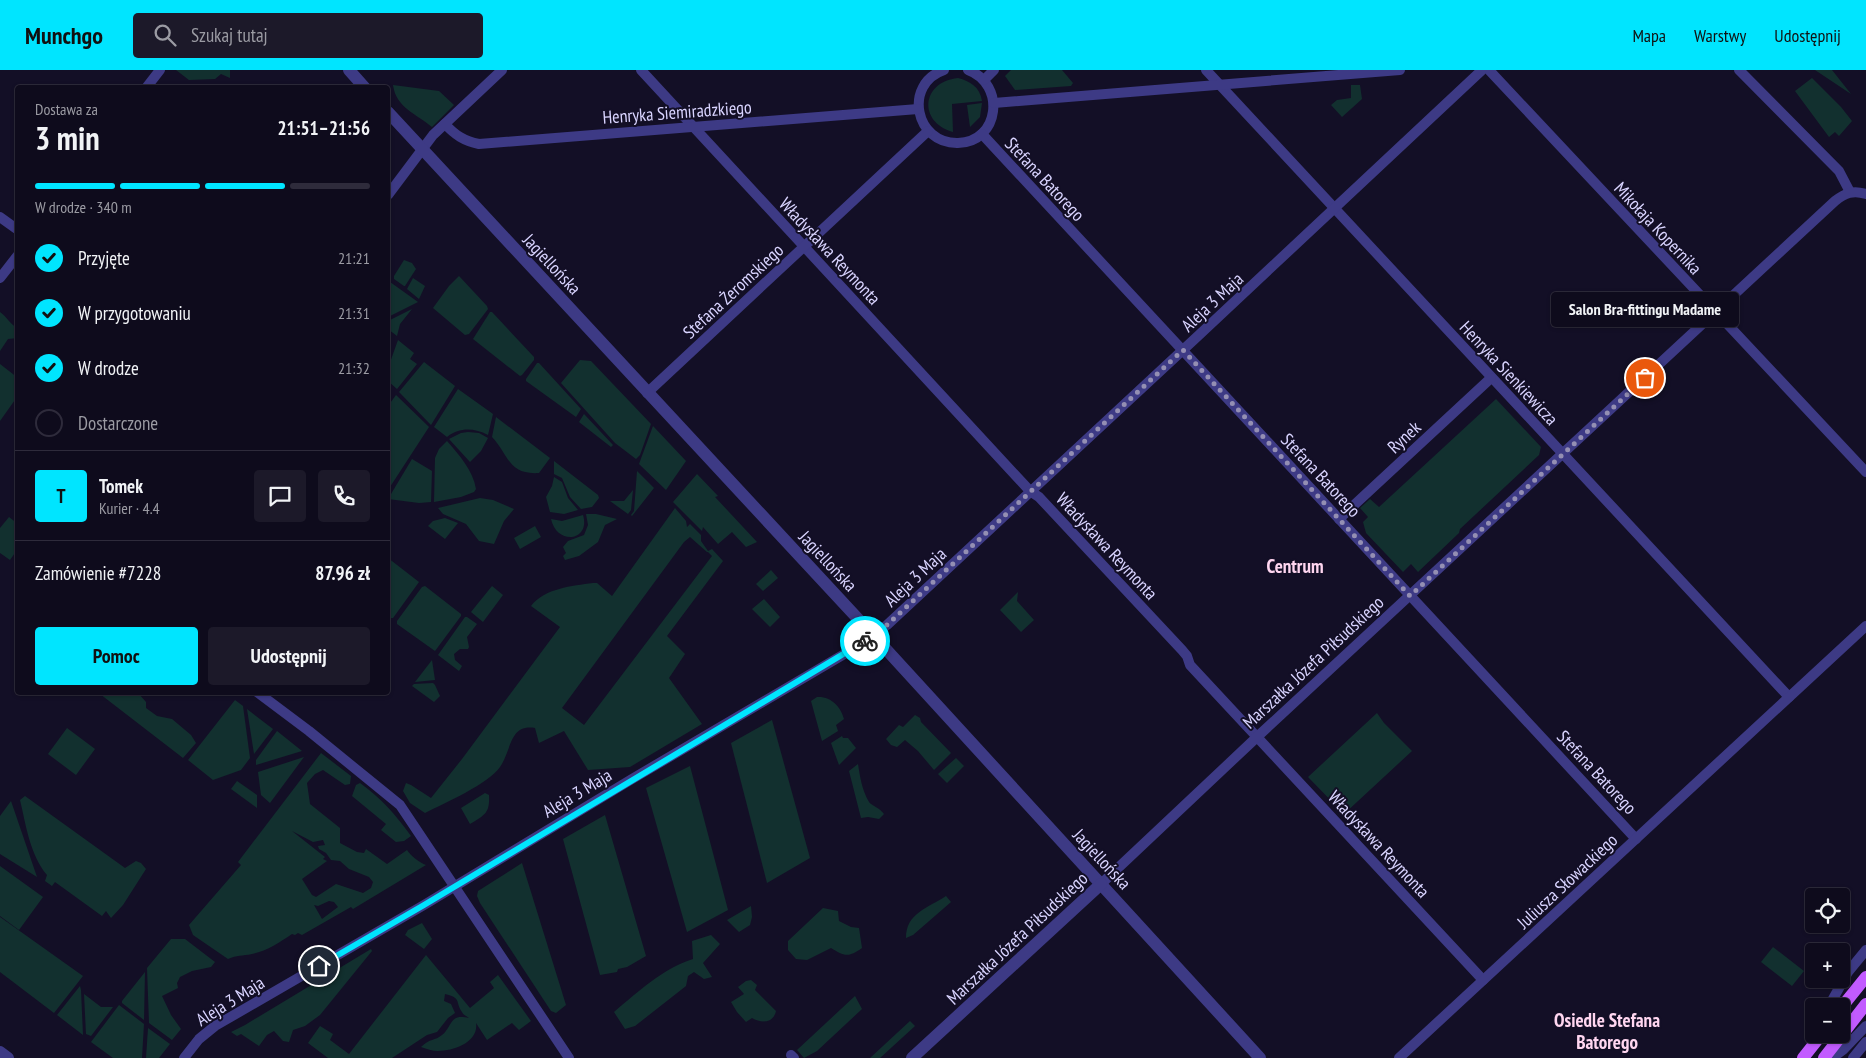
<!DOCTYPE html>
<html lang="pl">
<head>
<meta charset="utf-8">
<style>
  body { margin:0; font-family:"PT Sans Narrow",sans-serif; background:#1c1929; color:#f1f3f6; height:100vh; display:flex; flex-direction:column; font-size:19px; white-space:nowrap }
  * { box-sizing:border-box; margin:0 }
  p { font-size:16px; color:#9b9ba3 }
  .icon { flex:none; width:28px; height:28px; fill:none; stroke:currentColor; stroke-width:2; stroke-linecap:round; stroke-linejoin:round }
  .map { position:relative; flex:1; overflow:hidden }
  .details { position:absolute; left:15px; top:15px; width:375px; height:610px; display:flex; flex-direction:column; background:#0e0b1c; border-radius:5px; box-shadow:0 1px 4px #0004,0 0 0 1px #2e2b3b }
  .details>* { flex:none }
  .buttons { position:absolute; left:1805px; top:818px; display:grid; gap:10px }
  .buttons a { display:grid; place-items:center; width:45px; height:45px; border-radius:5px; background:#0e0b1c; box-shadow:0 1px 4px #0004,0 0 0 1px #2e2b3b; font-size:25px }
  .pin { position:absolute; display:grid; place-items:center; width:42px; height:42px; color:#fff; margin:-21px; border:2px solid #fff; border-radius:50%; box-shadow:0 1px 5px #0007 }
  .courier { position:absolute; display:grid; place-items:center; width:50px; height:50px; margin:-25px; border:4px solid #00e5ff; border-radius:50%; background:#fff; color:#222; box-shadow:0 1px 6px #0007 }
  .bubble { position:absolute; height:35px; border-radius:5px; background:#0e0b1c; box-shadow:0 1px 4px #0004,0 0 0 1px #2e2b3b; font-size:16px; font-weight:800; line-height:35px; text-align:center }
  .headline em { font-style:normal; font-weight:800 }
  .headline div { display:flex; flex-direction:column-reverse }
  .headline { display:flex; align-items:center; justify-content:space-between; height:85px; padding:0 20px }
  h1 { font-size:32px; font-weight:800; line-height:38px }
  .bar { display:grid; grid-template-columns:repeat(4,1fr); gap:8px 5px; align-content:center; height:60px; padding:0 20px }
  .bar i { height:6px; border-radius:4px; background:#2e2b3b }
  .bar .active { background:#00e5ff }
  .bar p { grid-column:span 4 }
  .line { display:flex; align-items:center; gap:12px; padding:0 20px; border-top:1px solid #2e2b3b }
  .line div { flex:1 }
  .round { display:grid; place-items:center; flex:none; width:52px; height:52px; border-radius:5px; background:#1c1929 }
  ol { padding:0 20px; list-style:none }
  li { display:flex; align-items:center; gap:15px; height:55px }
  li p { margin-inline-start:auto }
  li .icon { padding:5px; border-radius:50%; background:#00e5ff; color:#111; stroke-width:4 }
  li:last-child { color:#9b9ba3 }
  li i { width:28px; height:28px; border:2px solid #2e2b3b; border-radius:50% }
  .cta { display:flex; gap:10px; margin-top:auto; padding:10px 20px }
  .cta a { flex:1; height:58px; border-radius:5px; background:#00e5ff; color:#111; font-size:20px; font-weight:800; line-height:58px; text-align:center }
  .cta a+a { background:#1c1929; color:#f1f3f6 }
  header { display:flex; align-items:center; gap:30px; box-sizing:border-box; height:70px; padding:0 25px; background:#00e5ff; color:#111 }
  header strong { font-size:24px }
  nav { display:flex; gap:28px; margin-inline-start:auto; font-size:18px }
  .search { width:350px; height:45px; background:#1c1929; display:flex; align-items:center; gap:12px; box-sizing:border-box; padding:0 18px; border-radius:5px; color:#9b9ba3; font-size:19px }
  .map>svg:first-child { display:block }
  .green { fill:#12302f; fill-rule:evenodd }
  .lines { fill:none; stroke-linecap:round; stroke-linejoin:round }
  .minor { stroke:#3d3a85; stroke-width:10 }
  .tertiary { stroke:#3d3a85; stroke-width:12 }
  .primary { stroke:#c25bff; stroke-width:12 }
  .done { stroke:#948fb3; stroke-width:5; stroke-dasharray:0 9 }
  .route { stroke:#00e5ff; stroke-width:6 }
  .labels { text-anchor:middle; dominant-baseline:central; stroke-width:4; stroke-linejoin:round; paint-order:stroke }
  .street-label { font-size:18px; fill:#d9d4ff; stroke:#130f26 }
  .neighbourhood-label { font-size:19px; font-weight:bold; fill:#ffd6f0; stroke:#130f26 }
</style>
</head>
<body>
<header>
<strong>Munchgo</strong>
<div class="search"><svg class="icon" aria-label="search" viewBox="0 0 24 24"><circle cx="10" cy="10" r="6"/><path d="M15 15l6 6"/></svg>Szukaj tutaj</div>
<nav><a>Mapa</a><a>Warstwy</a><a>Udostępnij</a></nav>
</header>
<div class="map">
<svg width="1866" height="988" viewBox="0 0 1866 988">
  <rect width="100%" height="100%" fill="#130f26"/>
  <!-- green -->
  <g class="green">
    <polygon points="176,0 230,0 230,8 221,4 215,9 189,10"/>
    <polygon points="1011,0 1062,0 1073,13 1071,16 1015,20 1005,6"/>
    <polygon points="1815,0 1832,0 1851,24"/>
    <path d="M958,8C970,11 980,17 982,31L952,34L953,62C918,52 921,12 958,8Z"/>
    <polygon points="1812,8 1841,37 1852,51 1839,66 1835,62 1829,67 1795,21"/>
    <path d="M393,15L439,21L454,35L432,57C417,44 396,38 393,15Z"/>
    <polygon points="1351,15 1360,15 1362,29 1342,47 1331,35 1337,30 1351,28"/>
    <polygon points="982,33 980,47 970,57 967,35"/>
    <polygon points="404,190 412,193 416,199 405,216 404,216 394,209 394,206"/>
    <polygon points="459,206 487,236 488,239 469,264 465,265 433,238 449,216"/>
    <polygon points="413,208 425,216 419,229 407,219"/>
    <polygon points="390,212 418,232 388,247 388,215"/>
    <polygon points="412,239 400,254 397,266 388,259 388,251"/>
    <path d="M0,242C7,247 10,254 17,258L18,268L8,269L0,281Z"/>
    <polygon points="490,242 492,242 534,287 534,290 522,305 520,306 473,269"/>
    <polygon points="398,270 414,283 410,289 417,294 397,319 388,311 388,298"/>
    <polygon points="580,290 591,291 651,354 640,385 636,389 615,373 561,313"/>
    <polygon points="424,292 455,316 431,355 399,322"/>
    <polygon points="537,293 539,293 581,339 576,347 526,311 526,309"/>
    <polygon points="0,294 18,308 17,327 0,351"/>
    <path d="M458,319L493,344L488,365C474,358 460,357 447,367L434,357Z"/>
    <polygon points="396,325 429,357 388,420 388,336"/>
    <polygon points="1496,329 1541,377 1539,385 1460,459 1459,463 1418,502 1411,494 1403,502 1366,463 1363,452 1368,447 1360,438 1370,429 1379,437"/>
    <polygon points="584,344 613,375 611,377 579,352"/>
    <path d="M496,347L550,388L539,403C508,405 509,385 492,367Z"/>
    <polygon points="653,356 686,391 666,420 639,394"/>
    <polygon points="468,362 479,363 488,368 481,381 470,392 449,369 461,363"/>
    <path d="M447,371C459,385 473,400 476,419L474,422L461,427L434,432L435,388L439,379Z"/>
    <polygon points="412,389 432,401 431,432 419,433 388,429"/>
    <polygon points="554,391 598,425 599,428 592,437 581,439 570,427 562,408 554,404"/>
    <polygon points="637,401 654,418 632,446 631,445 634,441"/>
    <polygon points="697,404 718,426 715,427 757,472 746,477 732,462 718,474 703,457 702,461 673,432"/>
    <polygon points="554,407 562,412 568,428 578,440 564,444 550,442 546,427 552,416"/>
    <polygon points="633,420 631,440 628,444 610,431 624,431"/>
    <polygon points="480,428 493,430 514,439 504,451 494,474 479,471 466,454 443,444 438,438"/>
    <path d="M675,438L686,451L687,457L690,454L701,465V471L708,481L712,479L723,491L667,566L685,584L669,608L702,654L630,697L588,700L564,661L539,673L535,658C509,654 512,680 500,697C488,714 445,733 425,743L410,733L403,721L406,713L411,715L431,728L462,689L560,557L531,536C545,518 572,516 593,513H597L612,526ZM690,467L707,482H708L712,486L584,655L562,638L684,472Z"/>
    <polygon points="586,444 596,444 617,449 605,455 598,472 579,486 565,490 563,486 566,483 563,477 568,471 584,465 588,455"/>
    <path d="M583,445C591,471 557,476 551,449L562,451Z"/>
    <polygon points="9,447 18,454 17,480 10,490 0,483 0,458"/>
    <polygon points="445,448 458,453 445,469 428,456 433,451"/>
    <polygon points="535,456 541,467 520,479 514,468"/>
    <polygon points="388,488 419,512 393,548 391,548 388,546"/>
    <polygon points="771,500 778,508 763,521 756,514"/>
    <polygon points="425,516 461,544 461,546 435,581 397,554 397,551 422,517"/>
    <polygon points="492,516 503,525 483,552 471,542"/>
    <polygon points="1018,522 1017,531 1034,550 1021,562 1000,540"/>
    <polygon points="764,529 780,547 770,557 752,539"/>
    <polygon points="465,547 467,547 477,554 467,567 469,577 468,579 460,579 454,584 455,590 462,596 459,601 438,585"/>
    <polygon points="432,590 435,610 415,612"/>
    <polygon points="433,613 435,615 440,626 434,632 412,616 414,614"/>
    <polygon points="102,622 138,623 146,632 146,638 157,646 172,649 191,665 196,673 183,688 100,624"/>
    <path d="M817,627C831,626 841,637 844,649L836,655L838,661L822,671L811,631Z"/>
    <polygon points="235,630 243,636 250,688 241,700 213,710 188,690"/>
    <polygon points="247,639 273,659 254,684"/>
    <polygon points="1377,643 1384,653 1412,681 1344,744 1308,707"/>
    <polygon points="915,645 920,648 921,652 951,683 934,700 918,681 905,670 897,677 891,675 886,669 899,655 903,657"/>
    <polygon points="772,650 810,788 767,813 731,673"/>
    <polygon points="67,658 95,679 76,705 48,684"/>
    <polygon points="277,661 302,681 256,695 256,690"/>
    <polygon points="842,666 843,668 848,668 856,678 839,695 831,673"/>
    <path d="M321,683L351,706L350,714L345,715L323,700L315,704L307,713L310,734L340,758V773L357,782L364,783L366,779L387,794L407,780C410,785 420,793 426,795L353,839L351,837L302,865L298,863L295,865L292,864C280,872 267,881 252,884C242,886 237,885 228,889L193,865L189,855L241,795L238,792ZM292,761L313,772L323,770L325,775L318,776L319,779L326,783L331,790L340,791L349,799L369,807L373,812L371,818L363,823L336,814L316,827L312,825L302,809L327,791L323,789L325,787ZM329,831L334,832L338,837L322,849L314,835L318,836Z"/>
    <polygon points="304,687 270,733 261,725 258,702"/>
    <polygon points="956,688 964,696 947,713 938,704"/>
    <path d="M858,694C860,707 862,720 869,732C872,736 879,737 884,744L879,749L868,747L861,748L849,701Z"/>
    <polygon points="690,696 728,840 687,862 646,718"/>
    <polygon points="237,711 257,725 257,738 231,719"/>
    <path d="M360,713C382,729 395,744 411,766L404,771L396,772L381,760L386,754L352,726L356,715Z"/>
    <path d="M485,723L489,725C490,743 485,745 470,754L461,738Z"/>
    <path d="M25,726L125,798L136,791L141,793L146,799L123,835L111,848L106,841L102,846L55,812L52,816L45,811L47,805C30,785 26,755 20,730Z"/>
    <polygon points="11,731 37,807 0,784 0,746"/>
    <polygon points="605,745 646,886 627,897 618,899 617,902 600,905 563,769"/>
    <polygon points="522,793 566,935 556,943 551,941 480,833 477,826 478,821"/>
    <polygon points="0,796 43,827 19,860 0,846"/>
    <path d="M946,826L951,832L913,865L906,868C906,843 928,838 946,826Z"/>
    <polygon points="751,836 752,847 750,855 739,862 727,850"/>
    <path d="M823,838L838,841L839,851L851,857L859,858L862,878C848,888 844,886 831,878L807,890L796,889L788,880V871Z"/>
    <polygon points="0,847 83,906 54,943 0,902"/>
    <polygon points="422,853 432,869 424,879 405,865 408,860"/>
    <path d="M711,865L720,874L703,893L712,907L704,909L694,902L688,906L686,916L635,956L625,959L614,942C639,921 662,899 693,889L692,871Z"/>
    <polygon points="171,869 185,869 215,892 211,897 192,901 180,907 177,913 178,918 162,926 171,945 181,959 172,970 149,953 147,898"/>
    <polygon points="1773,877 1804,901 1792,916 1761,892"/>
    <polygon points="371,879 372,881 320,945 305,956 293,960 289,972 283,971 274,961 267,965 259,976 241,964 237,966 231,962 245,955"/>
    <path d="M426,885L470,938L494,918L490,912L498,905L531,951L519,960L512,953L487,970L476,953C479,972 454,981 438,981C432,981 427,979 421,977C430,968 435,971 442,965C453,956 449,943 469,948C467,946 463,945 462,942C455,932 462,928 445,924L444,931L451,934L455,943L448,948L437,962L427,965L392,988H328L308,973L320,956L333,964L330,970L349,984Z"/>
    <polygon points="145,902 144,950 122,933 122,931"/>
    <path d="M751,910L757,915L755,920L776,941C773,954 761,953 752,948L746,952L737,942L731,932L744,924L738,917L746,911Z"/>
    <polygon points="80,916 81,920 83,965 57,945"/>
    <polygon points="84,924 101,937 113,937 91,966 86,964"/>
    <polygon points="855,926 862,939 817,981 804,988 797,980"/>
    <polygon points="119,935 144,954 142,988 113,988 91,972"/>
    <polygon points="910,951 915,956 880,988 870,988"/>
    <polygon points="148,958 170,974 159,988 146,988"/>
  </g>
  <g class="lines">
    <!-- minor -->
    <g class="minor">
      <polyline points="641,0 1030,421 1039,427 1182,580 1187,586 1190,595 1483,910"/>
      <path d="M944,0C903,14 915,74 958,73C1000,72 1006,14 968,0"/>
      <polyline points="1206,0 1789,627"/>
      <polyline points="1489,0 1866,402"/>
      <polyline points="1739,0 1839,101 1850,122"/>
      <polyline points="984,10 994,0"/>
      <polyline points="146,18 160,0"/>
      <polyline points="994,33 1400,0"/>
      <path d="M445,54C455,65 464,71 479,74L918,39"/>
      <polyline points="982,64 1636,769"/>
      <polyline points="388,125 433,65 502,0"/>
      <polyline points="0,147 18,160"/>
      <polyline points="0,208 18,185"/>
      <polyline points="647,323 928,61"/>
      <polyline points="1339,449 1491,308"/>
      <polyline points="257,622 309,661 400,735 569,988"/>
      <path d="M1101,814L1257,667L1835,131C1845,123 1853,120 1866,124"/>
      <polyline points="1829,936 1848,902 1866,880"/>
      <polyline points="791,985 794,988"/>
      <polyline points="184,988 199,969 215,956 424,835 632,709 858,576 887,555 1199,265 1482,0"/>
      <polyline points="1399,988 1866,556"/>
      <polyline points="1832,988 1843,980 1866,956"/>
      <polyline points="1853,988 1866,972"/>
    </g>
    <!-- tertiary -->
    <g class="tertiary">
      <polyline points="349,0 365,18"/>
      <polyline points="388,42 873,565 1260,988"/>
      <polyline points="0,982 8,988"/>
      <polyline points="912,988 1101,814"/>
    </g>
    <!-- primary -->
    <g class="primary">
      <polyline points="1841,938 1866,907"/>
      <polyline points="1803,988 1822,964"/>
      <polyline points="1824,988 1866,934"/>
    </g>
  </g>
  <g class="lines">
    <!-- done -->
    <polyline class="done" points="865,571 887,555 1183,280 1410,526 1645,308"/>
    <!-- route -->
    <polyline class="route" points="319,896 424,835 865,571"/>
  </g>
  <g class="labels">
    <!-- street labels -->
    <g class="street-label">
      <text transform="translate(677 42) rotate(-4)">Henryka Siemiradzkiego</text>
      <text transform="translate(1045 109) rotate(47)">Stefana Batorego</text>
      <text transform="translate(1658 158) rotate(47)">Mikołaja Kopernika</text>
      <text transform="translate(830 181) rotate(47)">Władysława Reymonta</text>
      <text transform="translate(552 194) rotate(47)">Jagiellońska</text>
      <text transform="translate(733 221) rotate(-43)">Stefana Żeromskiego</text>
      <text transform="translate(1212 232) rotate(-43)">Aleja 3 Maja</text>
      <text transform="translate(1509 303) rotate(47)">Henryka Sienkiewicza</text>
      <text transform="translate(1404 367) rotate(-43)">Rynek</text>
      <text transform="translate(1321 405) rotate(47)">Stefana Batorego</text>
      <text transform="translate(1107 476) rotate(47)">Władysława Reymonta</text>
      <text transform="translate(828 491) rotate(47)">Jagiellońska</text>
      <text transform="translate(915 507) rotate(-43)">Aleja 3 Maja</text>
      <text transform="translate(1313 592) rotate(-43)">Marszałka Józefa Piłsudskiego</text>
      <text transform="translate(1597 702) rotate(47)">Stefana Batorego</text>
      <text transform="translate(577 723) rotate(-31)">Aleja 3 Maja</text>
      <text transform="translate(1379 774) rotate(47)">Władysława Reymonta</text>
      <text transform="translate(1102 789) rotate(47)">Jagiellońska</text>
      <text transform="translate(1567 811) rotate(-43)">Juliusza Słowackiego</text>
      <text transform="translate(1017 868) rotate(-43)">Marszałka Józefa Piłsudskiego</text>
      <text transform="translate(230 931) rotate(-32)">Aleja 3 Maja</text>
    </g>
    <!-- neighbourhood labels -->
    <g class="neighbourhood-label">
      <text x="1295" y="496">Centrum</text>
      <text x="1607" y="950">Osiedle Stefana<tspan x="1607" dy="22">Batorego</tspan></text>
    </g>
  </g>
</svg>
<div class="buttons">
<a><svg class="icon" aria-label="locate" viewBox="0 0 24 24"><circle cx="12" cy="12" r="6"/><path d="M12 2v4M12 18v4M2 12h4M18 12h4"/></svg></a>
<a>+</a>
<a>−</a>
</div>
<div class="pin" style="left:1645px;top:308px;background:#ea580c"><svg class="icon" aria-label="bag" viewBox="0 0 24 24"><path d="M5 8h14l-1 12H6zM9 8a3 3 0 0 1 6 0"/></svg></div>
<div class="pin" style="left:319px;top:896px;background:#1f2937"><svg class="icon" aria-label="home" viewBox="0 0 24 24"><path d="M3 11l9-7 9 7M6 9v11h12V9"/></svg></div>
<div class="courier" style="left:865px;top:571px"><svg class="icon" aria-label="bike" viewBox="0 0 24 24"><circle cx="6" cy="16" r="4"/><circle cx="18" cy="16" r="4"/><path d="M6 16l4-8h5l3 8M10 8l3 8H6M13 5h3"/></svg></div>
<div class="bubble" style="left:1551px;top:222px;width:188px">Salon Bra-fittingu Madame</div>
<section class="details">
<div class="headline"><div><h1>3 min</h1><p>Dostawa za</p></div><em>21:51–21:56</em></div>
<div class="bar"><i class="active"></i><i class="active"></i><i class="active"></i><i></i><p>W drodze · 340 m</p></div>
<ol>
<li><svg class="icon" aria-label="check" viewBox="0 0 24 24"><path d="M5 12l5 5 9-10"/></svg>Przyjęte<p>21:21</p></li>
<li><svg class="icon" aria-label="check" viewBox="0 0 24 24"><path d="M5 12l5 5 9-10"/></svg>W przygotowaniu<p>21:31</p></li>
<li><svg class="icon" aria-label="check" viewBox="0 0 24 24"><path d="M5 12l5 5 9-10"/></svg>W drodze<p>21:32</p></li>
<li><i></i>Dostarczone</li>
</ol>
<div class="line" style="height:90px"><b class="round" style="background:#00e5ff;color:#111">T</b><div><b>Tomek</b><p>Kurier · 4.4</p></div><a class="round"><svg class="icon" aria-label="chat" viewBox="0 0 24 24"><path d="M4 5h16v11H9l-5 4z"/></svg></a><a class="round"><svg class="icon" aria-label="phone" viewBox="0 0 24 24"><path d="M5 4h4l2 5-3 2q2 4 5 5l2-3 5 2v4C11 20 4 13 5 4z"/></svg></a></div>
<div class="line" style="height:65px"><div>Zamówienie #7228</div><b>87.96 zł</b></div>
<div class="cta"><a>Pomoc</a><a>Udostępnij</a></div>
</section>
</div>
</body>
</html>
